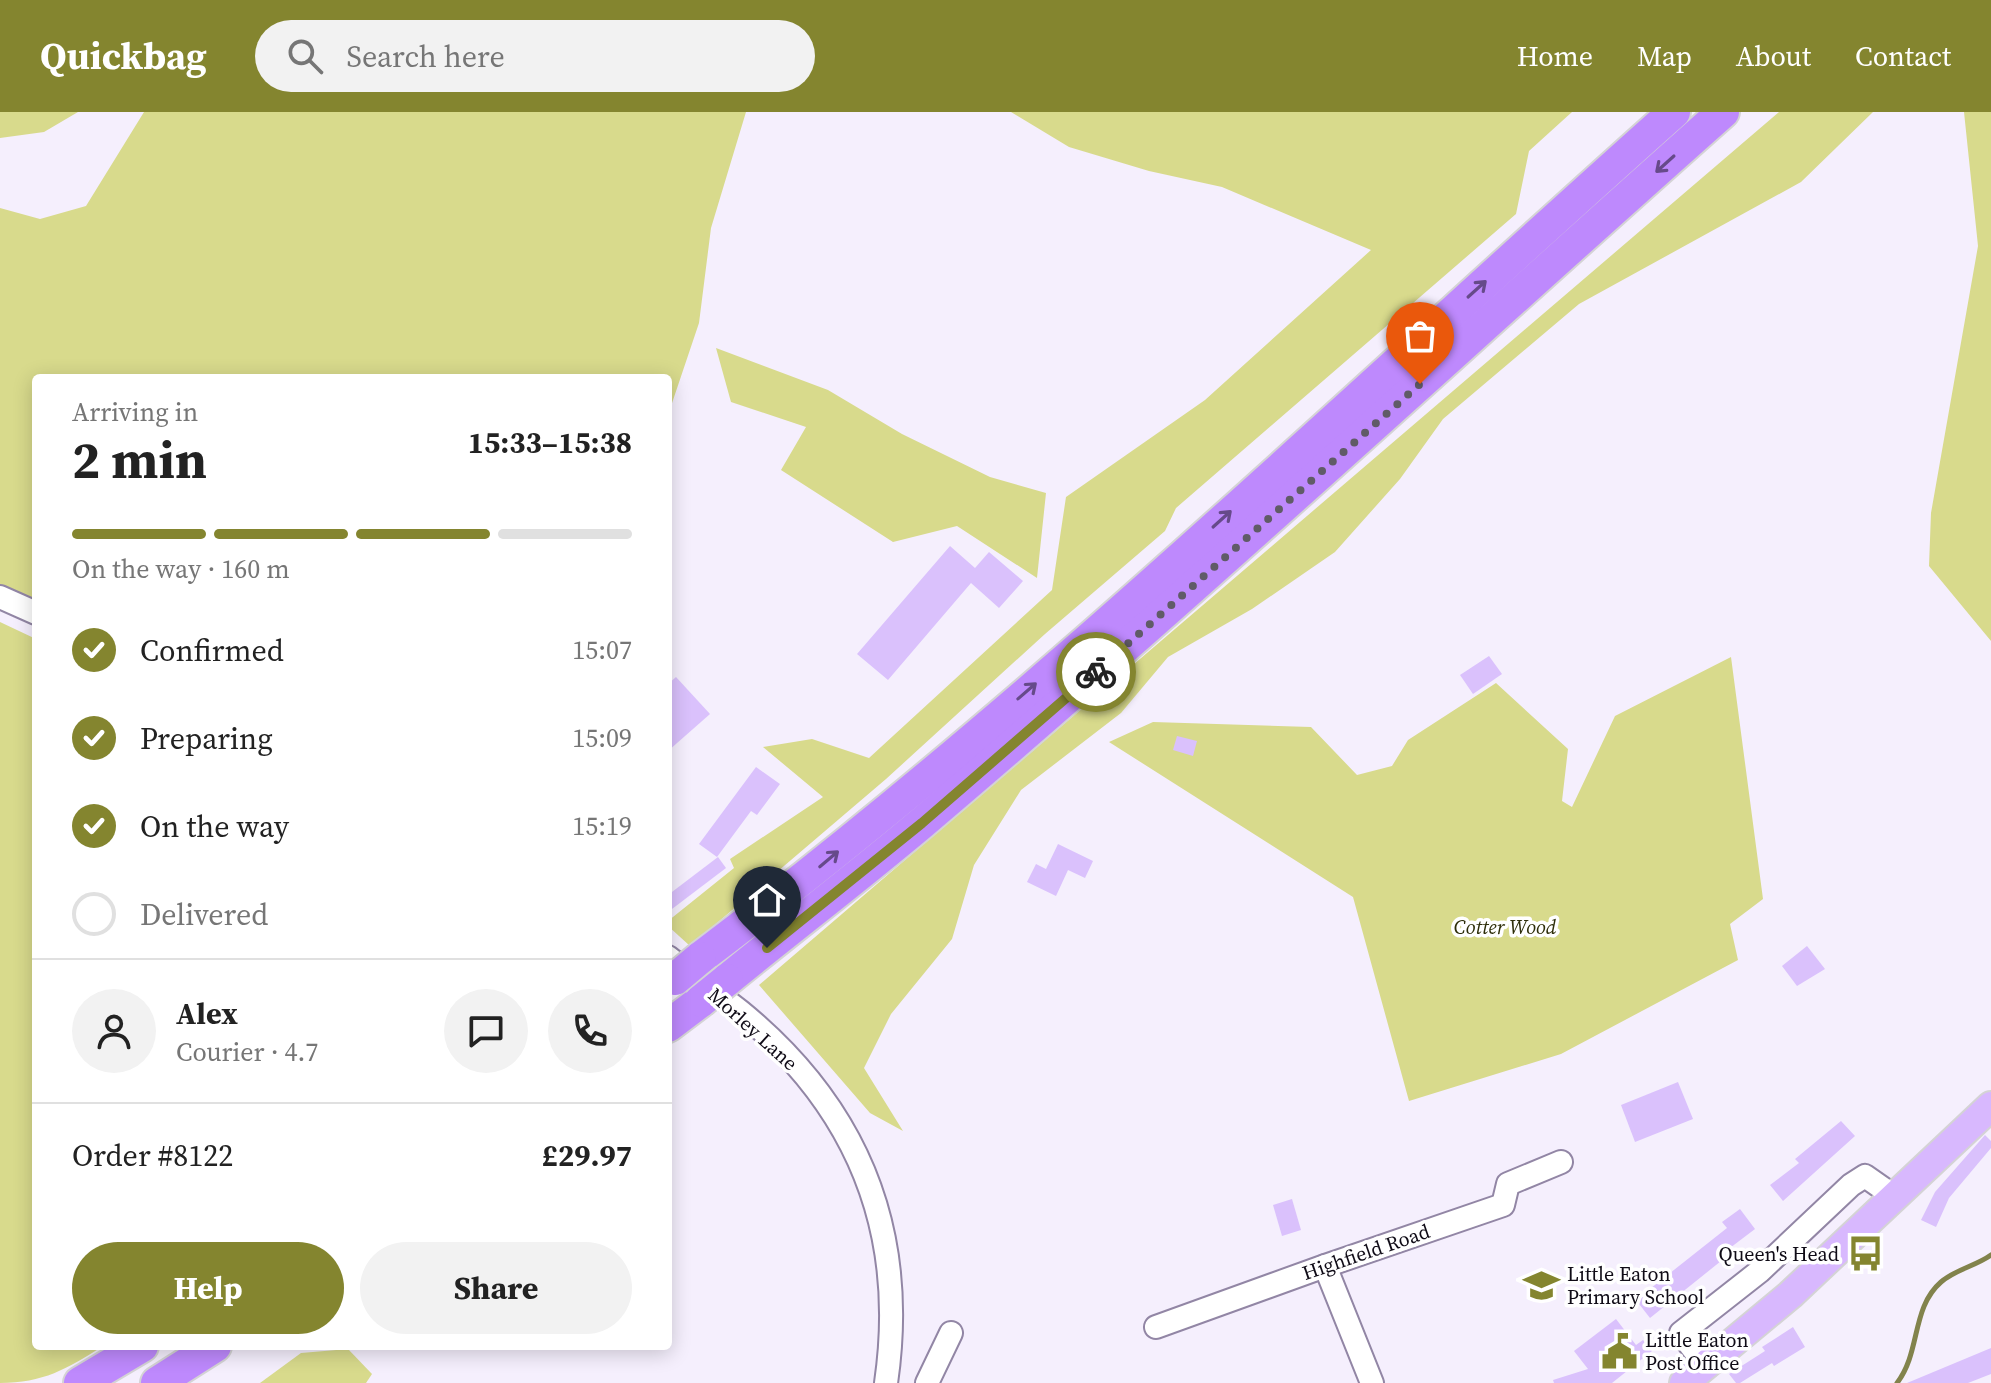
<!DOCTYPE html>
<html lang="en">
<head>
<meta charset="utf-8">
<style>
  body { margin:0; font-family:"Source Serif 4",serif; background:#f2f2f2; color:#222; height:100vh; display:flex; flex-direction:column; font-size:30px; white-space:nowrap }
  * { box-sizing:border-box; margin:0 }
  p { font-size:26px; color:#767676 }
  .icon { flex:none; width:44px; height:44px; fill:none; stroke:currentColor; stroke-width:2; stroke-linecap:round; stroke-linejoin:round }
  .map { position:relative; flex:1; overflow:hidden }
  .drawer { position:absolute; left:32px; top:262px; width:640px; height:976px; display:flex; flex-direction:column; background:#fff; border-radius:8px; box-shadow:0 4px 20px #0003 }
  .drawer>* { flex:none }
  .pin { position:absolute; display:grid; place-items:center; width:68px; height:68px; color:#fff; margin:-82px -34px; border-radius:50% 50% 50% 0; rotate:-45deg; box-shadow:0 0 8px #0007 }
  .pin .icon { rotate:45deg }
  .courier { position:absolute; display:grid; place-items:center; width:80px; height:80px; margin:-40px; border:6px solid #84852f; border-radius:50%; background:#fff; color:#222; box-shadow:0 2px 10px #0007 }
  .head em { font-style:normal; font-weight:700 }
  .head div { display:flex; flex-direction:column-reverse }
  .head { display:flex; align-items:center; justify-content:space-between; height:136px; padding:0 40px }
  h1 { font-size:52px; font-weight:700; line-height:60px }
  .bar { display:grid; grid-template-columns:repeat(4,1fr); gap:12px 8px; align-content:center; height:96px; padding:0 40px }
  .bar i { height:10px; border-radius:6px; background:#e0e0e0 }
  .bar .selected { background:#84852f }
  .bar p { grid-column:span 4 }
  .line { display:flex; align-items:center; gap:20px; padding:0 40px; border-top:2px solid #e0e0e0 }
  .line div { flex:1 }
  .round { display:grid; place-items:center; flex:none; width:84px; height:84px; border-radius:42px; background:#f2f2f2 }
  ol { padding:0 40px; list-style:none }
  li { display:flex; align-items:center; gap:24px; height:88px }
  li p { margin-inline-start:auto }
  li .icon { padding:8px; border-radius:50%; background:#84852f; color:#fff; stroke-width:4 }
  li:last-child { color:#767676 }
  li i { width:44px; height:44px; border:4px solid #e0e0e0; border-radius:50% }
  .action { display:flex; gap:16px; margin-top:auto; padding:16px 40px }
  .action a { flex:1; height:92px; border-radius:48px; background:#84852f; color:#fff; font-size:32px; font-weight:700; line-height:92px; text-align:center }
  .action a+a { background:#f2f2f2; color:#222 }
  header { display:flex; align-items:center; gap:48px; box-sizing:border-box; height:112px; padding:0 40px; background:#84852f; color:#fff }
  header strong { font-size:38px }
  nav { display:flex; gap:44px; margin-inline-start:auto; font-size:28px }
  .search { width:560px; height:72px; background:#f2f2f2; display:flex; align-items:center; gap:20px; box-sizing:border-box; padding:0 28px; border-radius:44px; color:#767676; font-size:30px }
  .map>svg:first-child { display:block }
  .green { fill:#d8da8c }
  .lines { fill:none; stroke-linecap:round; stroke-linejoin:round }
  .stream { stroke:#82834c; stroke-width:5 }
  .building { fill:#dac1fc }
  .minor-casing { stroke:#9286a5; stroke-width:26 }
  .major-casing { stroke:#d4d3d5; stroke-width:32 }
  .highway-casing { stroke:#d4d3d5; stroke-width:36 }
  .minor { stroke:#fff; stroke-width:22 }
  .major { stroke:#d8b8fe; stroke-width:28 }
  .highway { stroke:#be89fd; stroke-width:32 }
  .highway-bridge-casing { stroke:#d4d3d5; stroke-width:36; stroke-linecap:butt }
  .highway-bridge { stroke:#be89fd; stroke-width:32 }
  .oneway { stroke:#664a8a }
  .done { stroke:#605b67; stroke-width:8; stroke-dasharray:0 14.4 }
  .route { stroke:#84852f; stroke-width:10 }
  .labels { text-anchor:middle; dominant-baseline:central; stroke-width:7; stroke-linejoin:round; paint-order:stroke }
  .park-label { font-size:20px; font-style:italic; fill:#2d2d08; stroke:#fff }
  .street-label { font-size:20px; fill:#0f0b16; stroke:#fff }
  .poi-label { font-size:20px; fill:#0f0b16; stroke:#fff; text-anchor:start }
</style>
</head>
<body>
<header>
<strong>Quickbag</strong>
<div class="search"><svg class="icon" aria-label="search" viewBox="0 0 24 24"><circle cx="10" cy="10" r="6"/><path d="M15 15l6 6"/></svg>Search here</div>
<nav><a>Home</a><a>Map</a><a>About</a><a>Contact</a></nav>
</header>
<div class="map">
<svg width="1991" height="1271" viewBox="0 0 1991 1271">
  <rect width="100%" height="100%" fill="#f5effd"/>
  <!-- green -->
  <g class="green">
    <polygon points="0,0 78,0 44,20 0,26"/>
    <polygon points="144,0 746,0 711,116 699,211 668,303 668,266 36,266 36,492 0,477 0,96 40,107 86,94"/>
    <polygon points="1011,0 1572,0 1529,39 1516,102 1176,396 1165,419 1045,522 886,667 690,834 668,814 668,809 734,756 730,747 823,685 763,635 812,627 869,646 1052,478 1066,385 1205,288 1371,138 1222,75 1149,59 1069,35"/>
    <polygon points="1779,0 1873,0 1801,70 1579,192 1443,307 1400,367 1335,440 1252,497 1168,545 1121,601 1021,678 974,753 952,827 891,902 864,956 903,1019 870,1001 759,873"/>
    <polygon points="1964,0 1991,0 1991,529 1929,454 1931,401 1978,134"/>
    <polygon points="716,236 828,278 902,322 990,365 1046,381 1037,466 957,414 893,430 781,358 806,315 731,290"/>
    <path d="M0,510L36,527V1234H103C67,1257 43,1271 0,1271Z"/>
    <polygon points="1731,545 1763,787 1730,812 1738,848 1561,942 1409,989 1353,785 1109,630 1153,610 1311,615 1357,663 1392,654 1408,628 1496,571 1568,637 1562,689 1572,695 1615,604"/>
    <polygon points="348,1237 372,1262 366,1271 260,1271 301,1241"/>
  </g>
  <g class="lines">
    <!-- stream -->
    <path class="stream" d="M1897,1271C1921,1240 1911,1196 1941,1170C1956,1157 1976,1154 1991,1143"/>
  </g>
  <!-- building -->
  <g class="building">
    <polygon points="950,434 975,456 989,440 1023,469 999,496 971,471 888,568 857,542"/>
    <polygon points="1489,544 1502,562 1473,582 1460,563"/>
    <polygon points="676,565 710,602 668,639 668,572"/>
    <polygon points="1177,624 1197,629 1193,644 1173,638"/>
    <polygon points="756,655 780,672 757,703 751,699 717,745 699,732"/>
    <polygon points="1058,732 1093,749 1085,766 1068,758 1056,784 1027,770 1036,752 1046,757"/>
    <polygon points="718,745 726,756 668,800 668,783"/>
    <polygon points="1807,834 1825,857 1797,874 1782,854"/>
    <polygon points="1678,970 1693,1007 1635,1030 1621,993"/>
    <polygon points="1841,1009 1855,1024 1783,1089 1770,1073 1799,1051 1795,1047"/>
    <polygon points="1985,1023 1991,1029 1991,1036 1949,1086 1936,1115 1921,1108 1935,1080"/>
    <polygon points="1292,1087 1301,1118 1282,1124 1273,1093"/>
    <polygon points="1740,1097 1755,1117 1718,1145 1721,1149 1650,1206 1636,1188 1727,1116 1722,1110"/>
    <polygon points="1616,1207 1636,1233 1643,1228 1652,1239 1612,1271 1554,1271 1553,1268 1588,1257 1574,1239"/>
    <polygon points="1793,1215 1805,1235 1774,1254 1772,1251 1740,1271 1736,1271 1729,1262 1765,1239 1762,1235"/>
    <polygon points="1991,1236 1991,1262 1968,1271 1907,1271"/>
  </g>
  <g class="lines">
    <defs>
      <g id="minor">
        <polyline points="0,485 36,501"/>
        <path d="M668,845C692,864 717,881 741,900C859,997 908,1120 886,1271"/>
        <polyline points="1325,1154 1372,1271"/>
        <polyline points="1156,1215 1325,1154 1503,1093 1508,1072 1561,1050"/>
        <polyline points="1707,1255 1681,1221 1760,1159 1851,1073 1865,1064 1895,1085"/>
        <polyline points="927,1271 951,1221"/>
      </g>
      <polyline id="major" points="1684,1271 1790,1183 1991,994"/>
      <g id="highway">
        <path d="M700,846C1043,587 1353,286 1674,0"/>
        <path d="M727,868C792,815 859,764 923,710C1195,479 1456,237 1723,0"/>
        <polyline points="668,914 701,889"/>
        <polyline points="80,1271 142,1234"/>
        <polyline points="157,1271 215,1234"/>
      </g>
    </defs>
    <!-- minor casing -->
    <use href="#minor" class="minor-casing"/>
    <!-- major casing -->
    <use href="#major" class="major-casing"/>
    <!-- highway casing -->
    <use href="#highway" class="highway-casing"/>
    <!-- minor -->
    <use href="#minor" class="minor"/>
    <!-- major -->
    <use href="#major" class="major"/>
    <!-- highway -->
    <use href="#highway" class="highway"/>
    <defs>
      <g id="highway-bridge">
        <polyline points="675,867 700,846"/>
        <polyline points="701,889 727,868"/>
      </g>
    </defs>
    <!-- highway-bridge casing -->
    <use href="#highway-bridge" class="highway-bridge-casing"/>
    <!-- highway-bridge -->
    <use href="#highway-bridge" class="highway-bridge"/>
  </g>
  <!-- one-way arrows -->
  <defs><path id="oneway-shaft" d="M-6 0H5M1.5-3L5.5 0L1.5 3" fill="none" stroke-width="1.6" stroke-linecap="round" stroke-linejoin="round" transform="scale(2)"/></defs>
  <g class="oneway">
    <use href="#oneway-shaft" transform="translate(1665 52) rotate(138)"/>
    <use href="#oneway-shaft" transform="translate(1477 177) rotate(-42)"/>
    <use href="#oneway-shaft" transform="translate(1222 407) rotate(-42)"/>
    <use href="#oneway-shaft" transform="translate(1027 579) rotate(-41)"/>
    <use href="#oneway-shaft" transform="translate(829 747) rotate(-40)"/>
  </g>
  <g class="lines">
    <!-- done -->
    <polyline class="done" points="1096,560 1420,272"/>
    <!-- route -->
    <polyline class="route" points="767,836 922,711 1096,560"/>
  </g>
  <!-- icons -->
  <defs>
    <symbol id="bus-bare" viewBox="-9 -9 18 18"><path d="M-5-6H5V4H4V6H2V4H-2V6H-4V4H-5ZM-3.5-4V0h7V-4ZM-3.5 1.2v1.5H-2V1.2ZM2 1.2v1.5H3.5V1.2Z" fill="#84852f" stroke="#fff" stroke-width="2.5" paint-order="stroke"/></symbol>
    <symbol id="school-bare" viewBox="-9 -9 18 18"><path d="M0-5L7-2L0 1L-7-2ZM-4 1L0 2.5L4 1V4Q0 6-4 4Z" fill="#84852f" stroke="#fff" stroke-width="2.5" paint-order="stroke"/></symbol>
    <symbol id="civic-bare" viewBox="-9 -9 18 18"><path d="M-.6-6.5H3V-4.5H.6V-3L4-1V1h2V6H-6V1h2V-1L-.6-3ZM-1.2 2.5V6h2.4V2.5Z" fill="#84852f" stroke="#fff" stroke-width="2.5" paint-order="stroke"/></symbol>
  </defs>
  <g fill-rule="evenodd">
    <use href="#bus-bare" x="1840" y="1116" width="51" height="51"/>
    <use href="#school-bare" x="1516" y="1148" width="51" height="51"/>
    <use href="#civic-bare" x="1594" y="1214" width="51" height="51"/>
  </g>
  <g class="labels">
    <!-- park labels -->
    <g class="park-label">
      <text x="1505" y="815">Cotter Wood</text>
    </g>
    <!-- street labels -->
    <g class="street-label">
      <text transform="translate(753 917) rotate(42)">Morley Lane</text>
      <text transform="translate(1366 1140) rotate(-19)">Highfield Road</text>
    </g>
    <!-- poi labels -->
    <g class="poi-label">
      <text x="1839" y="1142" text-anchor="end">Queen's Head</text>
      <text x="1567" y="1162">Little Eaton<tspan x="1567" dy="23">Primary School</tspan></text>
      <text x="1645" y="1228">Little Eaton<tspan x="1645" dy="23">Post Office</tspan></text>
    </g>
  </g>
</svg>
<div class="pin" style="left:1420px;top:272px;background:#ea580c"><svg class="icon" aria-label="bag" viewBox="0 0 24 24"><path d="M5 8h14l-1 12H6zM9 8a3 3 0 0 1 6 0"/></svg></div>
<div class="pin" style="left:767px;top:836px;background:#1f2937"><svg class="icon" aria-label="home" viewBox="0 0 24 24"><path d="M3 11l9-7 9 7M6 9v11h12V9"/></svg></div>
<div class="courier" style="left:1096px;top:560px"><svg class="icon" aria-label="bike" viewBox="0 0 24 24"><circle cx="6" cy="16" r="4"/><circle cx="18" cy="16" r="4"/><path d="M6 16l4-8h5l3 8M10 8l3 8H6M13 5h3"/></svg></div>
<section class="drawer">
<div class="head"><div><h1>2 min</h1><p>Arriving in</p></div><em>15:33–15:38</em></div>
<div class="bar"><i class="selected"></i><i class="selected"></i><i class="selected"></i><i></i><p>On the way · 160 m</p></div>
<ol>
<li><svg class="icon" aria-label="check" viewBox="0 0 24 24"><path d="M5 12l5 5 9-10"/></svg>Confirmed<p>15:07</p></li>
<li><svg class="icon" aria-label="check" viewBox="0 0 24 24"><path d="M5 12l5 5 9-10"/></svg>Preparing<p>15:09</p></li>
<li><svg class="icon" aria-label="check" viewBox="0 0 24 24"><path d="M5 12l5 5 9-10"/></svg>On the way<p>15:19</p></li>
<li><i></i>Delivered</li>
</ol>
<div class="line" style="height:144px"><a class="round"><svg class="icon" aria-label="person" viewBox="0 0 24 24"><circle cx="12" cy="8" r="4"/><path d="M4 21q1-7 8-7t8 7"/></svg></a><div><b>Alex</b><p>Courier · 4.7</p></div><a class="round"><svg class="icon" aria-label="chat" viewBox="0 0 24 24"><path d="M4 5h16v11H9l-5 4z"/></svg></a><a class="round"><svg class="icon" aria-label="phone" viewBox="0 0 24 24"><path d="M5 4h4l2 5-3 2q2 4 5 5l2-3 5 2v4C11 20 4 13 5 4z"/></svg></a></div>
<div class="line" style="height:104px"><div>Order #8122</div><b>£29.97</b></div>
<div class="action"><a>Help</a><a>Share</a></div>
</section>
</div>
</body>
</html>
